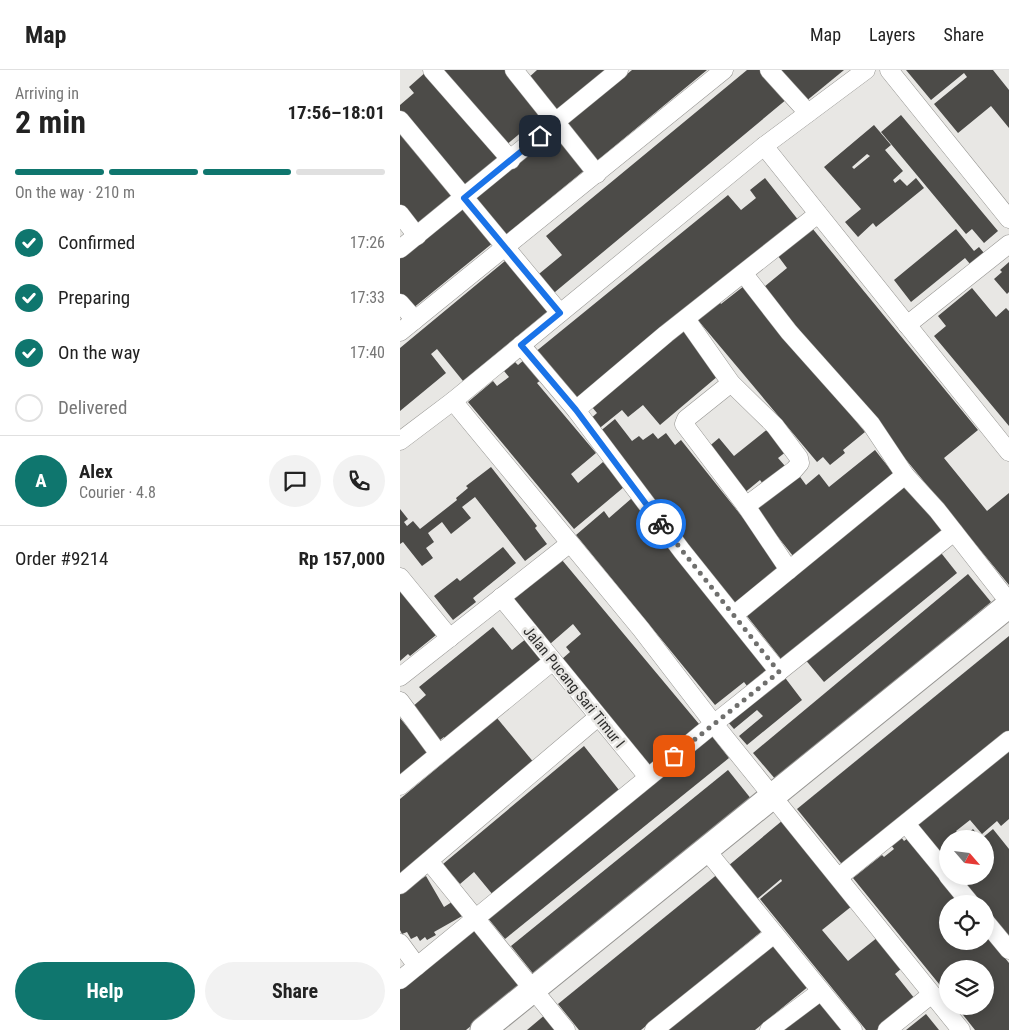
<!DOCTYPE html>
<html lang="en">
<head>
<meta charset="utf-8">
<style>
  body { margin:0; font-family:"Roboto Condensed",sans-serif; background:#f2f2f2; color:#222; height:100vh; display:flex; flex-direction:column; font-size:19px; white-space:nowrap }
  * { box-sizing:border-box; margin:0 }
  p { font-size:16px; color:#767676 }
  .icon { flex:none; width:28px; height:28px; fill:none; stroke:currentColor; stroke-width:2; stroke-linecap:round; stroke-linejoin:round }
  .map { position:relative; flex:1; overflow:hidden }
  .side { display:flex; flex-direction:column; background:#fff; width:400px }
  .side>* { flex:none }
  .needle { width:32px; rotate:118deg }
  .fabs { position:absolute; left:539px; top:760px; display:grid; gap:10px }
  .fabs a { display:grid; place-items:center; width:55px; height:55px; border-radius:50%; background:#fff; box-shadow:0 2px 12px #0003; font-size:25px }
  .pin { position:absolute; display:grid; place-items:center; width:42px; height:42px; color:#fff; margin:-21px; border-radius:10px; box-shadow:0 2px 8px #0006 }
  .courier { position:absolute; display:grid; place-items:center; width:50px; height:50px; margin:-25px; border:4px solid #1a73e8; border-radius:50%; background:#fff; color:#222; box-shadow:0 1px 6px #0007 }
  .overview em { font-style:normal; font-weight:700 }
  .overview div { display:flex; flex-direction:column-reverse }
  .overview { display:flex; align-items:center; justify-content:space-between; height:85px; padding:0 15px }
  h1 { font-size:32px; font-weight:700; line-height:38px }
  .bar { display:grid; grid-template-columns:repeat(4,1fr); gap:8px 5px; align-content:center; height:60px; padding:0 15px }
  .bar i { height:6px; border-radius:4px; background:#e0e0e0 }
  .bar .active { background:#0f766e }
  .bar p { grid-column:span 4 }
  .line { display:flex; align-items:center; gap:12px; padding:0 15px; border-top:1px solid #e0e0e0 }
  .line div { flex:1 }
  .round { display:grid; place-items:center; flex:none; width:52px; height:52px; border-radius:26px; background:#f2f2f2 }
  ol { padding:0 15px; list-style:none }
  li { display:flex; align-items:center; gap:15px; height:55px }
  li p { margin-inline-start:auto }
  li .icon { padding:5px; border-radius:50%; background:#0f766e; color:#fff; stroke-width:4 }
  li:last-child { color:#767676 }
  li i { width:28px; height:28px; border:2px solid #e0e0e0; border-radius:50% }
  .primary-button { display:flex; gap:10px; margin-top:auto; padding:10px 15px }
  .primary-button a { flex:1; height:58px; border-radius:30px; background:#0f766e; color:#fff; font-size:20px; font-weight:700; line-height:58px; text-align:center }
  .primary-button a+a { background:#f2f2f2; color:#222 }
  header { display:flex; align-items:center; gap:30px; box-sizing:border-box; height:70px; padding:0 25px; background:#fff; border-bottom:1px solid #e0e0e0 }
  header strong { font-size:24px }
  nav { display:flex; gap:28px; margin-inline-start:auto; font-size:18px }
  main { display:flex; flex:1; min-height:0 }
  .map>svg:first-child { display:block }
  .building { fill:#4c4b48; fill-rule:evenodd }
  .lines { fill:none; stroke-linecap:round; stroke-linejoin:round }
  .minor-casing { stroke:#969592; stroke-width:19 }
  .secondary-casing { stroke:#969592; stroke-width:27 }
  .minor { stroke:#fff; stroke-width:18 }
  .secondary { stroke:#fff; stroke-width:25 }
  .done { stroke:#6f6f6d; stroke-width:5; stroke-dasharray:0 9 }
  .route { stroke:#1a73e8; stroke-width:6 }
  .labels { text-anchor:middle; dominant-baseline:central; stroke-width:5; stroke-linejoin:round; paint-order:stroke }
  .street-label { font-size:15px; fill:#2e2e2d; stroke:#e8e7e4 }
</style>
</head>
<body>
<header>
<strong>Map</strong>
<nav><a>Map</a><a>Layers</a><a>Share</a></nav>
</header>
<main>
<section class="side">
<div class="overview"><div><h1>2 min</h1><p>Arriving in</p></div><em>17:56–18:01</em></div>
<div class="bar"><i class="active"></i><i class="active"></i><i class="active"></i><i></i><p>On the way · 210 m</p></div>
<ol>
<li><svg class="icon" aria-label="check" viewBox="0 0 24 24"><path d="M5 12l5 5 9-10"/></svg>Confirmed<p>17:26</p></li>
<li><svg class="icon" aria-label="check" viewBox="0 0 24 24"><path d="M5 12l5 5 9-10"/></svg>Preparing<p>17:33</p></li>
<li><svg class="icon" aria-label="check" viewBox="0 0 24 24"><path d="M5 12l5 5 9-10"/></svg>On the way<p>17:40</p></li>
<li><i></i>Delivered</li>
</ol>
<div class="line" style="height:90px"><b class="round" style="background:#0f766e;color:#fff">A</b><div><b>Alex</b><p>Courier · 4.8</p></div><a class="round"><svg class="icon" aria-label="chat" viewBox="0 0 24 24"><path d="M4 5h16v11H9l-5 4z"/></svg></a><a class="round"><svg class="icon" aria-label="phone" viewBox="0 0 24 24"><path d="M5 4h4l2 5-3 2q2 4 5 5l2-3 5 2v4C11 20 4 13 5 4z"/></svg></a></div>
<div class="line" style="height:65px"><div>Order #9214</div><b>Rp 157,000</b></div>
<div class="primary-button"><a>Help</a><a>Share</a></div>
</section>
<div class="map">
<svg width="609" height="960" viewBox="0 0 609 960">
  <rect width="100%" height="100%" fill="#e8e7e4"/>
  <!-- building -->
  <g class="building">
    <polygon points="40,0 105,0 149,52 130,68 124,60 105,76"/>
    <polygon points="137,0 214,0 157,46 127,9"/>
    <polygon points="232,0 307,0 193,94 162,57"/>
    <polygon points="347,0 362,0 387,29 149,227 134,208 162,185 146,166"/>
    <polygon points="379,0 444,0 405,32"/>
    <polygon points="506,0 593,0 609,20 609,58 591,36 558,63 534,34 567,7 564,3 531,30"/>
    <polygon points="27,1 102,90 65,122 0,44 0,35 14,23 9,17"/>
    <polygon points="501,45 598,161 584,173 572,159 566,164 481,62"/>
    <path d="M474,55L491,75L485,80L503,101L493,110L495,113L500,109L507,116L516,108L524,118L476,157L473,153L458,167L445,152L461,139L424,97ZM467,84L470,86L454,99L452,97Z"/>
    <polygon points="0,61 55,128 18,159 0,137"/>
    <polygon points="156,62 186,99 103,167 73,129"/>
    <polygon points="365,108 399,151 175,334 134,283 328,125 341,140 356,128 350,120"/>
    <polygon points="64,135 94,172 12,239 0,224 0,187"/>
    <polygon points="412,158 578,360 544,388 587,441 609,423 609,515 364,217 387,198 378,186"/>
    <polygon points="556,159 574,181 579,177 584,183 570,194 565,188 511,232 494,210"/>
    <polygon points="105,191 148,241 63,311 37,279 31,284 46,303 0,341 0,278"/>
    <polygon points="609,192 609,222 607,224 594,209 602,202 600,200"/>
    <polygon points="344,216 465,362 443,380 445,383 430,395 423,387 417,392 297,249 319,231 321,234"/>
    <polygon points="572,218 596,247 606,238 609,241 609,356 534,266 546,256 538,246"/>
    <polygon points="286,259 318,306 260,355 243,335 228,347 222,340 196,361 188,351 197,343 192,337"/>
    <polygon points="124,290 141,310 137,313 196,383 171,404 178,413 203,392 224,417 174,459 68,332 93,311 97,316 109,307 104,301 115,292 118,295"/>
    <polygon points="215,349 232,371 239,366 243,370 253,363 258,369 266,363 275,375 281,370 383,498 335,536 198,363"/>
    <polygon points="369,358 387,381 378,388 385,396 363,414 360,410 343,424 306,379 319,368 334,386"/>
    <polygon points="475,380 494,404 393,486 355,438 398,404 406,415 419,404 429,417"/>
    <polygon points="91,397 137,456 135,458 147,474 125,491 75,427 62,437 71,448 51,464 42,452 28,463 34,472 26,478 33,488 22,496 3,472 0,474 0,439 8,449 4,452 7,456 13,451 20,459 57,430 56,428 68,418 66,416"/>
    <polygon points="505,412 543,460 381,589 343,541"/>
    <polygon points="232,428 370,597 347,616 344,612 315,635 176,465 204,441 209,448"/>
    <polygon points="103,477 116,493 73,528 76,532 53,550 34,526 57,508 60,511"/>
    <polygon points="538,479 557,503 424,612 404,588"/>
    <polygon points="162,490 299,654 250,695 162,589 170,582 166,577 181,564 173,554 150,574 113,530"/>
    <polygon points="568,504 591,532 376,710 353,683"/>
    <polygon points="0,521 36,565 10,586 8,584 0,591"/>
    <polygon points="93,557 112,580 127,568 146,591 47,671 44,667 36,673 11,638 26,625 19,617"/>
    <polygon points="609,566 609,664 445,798 397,739"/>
    <polygon points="383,605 402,630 347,675 339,666 363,646 357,640 334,659 327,651"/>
    <polygon points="0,648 30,685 0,710"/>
    <polygon points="97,648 135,694 0,806 0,729"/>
    <polygon points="311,665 329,688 105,869 87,847"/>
    <polygon points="609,674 609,749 601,756 597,751 582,764 570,750 556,761 562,768 573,759 581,769 548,769 548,796 513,755"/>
    <polygon points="184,676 219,720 93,825 74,802 60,814 43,794"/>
    <polygon points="328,700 352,730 135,906 111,876"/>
    <polygon points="383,750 452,836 422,860 448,891 478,867 502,898 495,904 515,929 477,960 466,960 360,829 382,811 381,809 356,830 328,796"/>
    <polygon points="593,759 609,779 609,870 585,841 585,834 579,834 556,806 585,806 585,769 581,769"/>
    <polygon points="501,767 504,771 508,768 562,834 548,834 548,871 585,871 585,863 609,893 609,960 575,960 556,936 585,936 585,899 548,899 548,925 453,808 482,785 484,787 494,779 491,775"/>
    <polygon points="319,803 362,861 241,960 179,960 158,934"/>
    <polygon points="26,806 44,837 55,830 64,845 34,862 36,865 27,870 25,867 20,871 17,866 11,869 7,862 2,864 0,860 0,822"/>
    <polygon points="72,858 123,913 66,960 0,960 0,918"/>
    <polygon points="373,871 409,916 355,960 267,960"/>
    <polygon points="420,929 445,960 381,960"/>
    <polygon points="146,944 159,960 127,960"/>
    <polygon points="526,944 539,960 506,960"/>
  </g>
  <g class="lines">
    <defs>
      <g id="minor">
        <polyline points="32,0 111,90"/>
        <polyline points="114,0 197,104"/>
        <polyline points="369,0 408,43"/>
        <polyline points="489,0 609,149"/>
        <polyline points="0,50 160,243"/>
        <polyline points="364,76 609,382"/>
        <polyline points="0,144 17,166"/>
        <polyline points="0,179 219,0"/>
        <polyline points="344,204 389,262 471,354 505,405 537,440 609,532"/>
        <polyline points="0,233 15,250"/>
        <polyline points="286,249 331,313 375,356 399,388 400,393 394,400 346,436"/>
        <polyline points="507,255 609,174"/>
        <polyline points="0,262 324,0"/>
        <polyline points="121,275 176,340 282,481 379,602"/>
        <polyline points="331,313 286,349 284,354 346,436 389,500"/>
        <polyline points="53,331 241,559 314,654 561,960"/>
        <polyline points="176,340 266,264 418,144"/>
        <polyline points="0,371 53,331 364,76 466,0"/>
        <polyline points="0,507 50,568"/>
        <polyline points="101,527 248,707"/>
        <polyline points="334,545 505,405"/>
        <polyline points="0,607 169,474"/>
        <polyline points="0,631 39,684"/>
        <polyline points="0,716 153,591"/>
        <polyline points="506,754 548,805"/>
        <polyline points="307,781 453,960"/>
        <polyline points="29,791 166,960"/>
        <polyline points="548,806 571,834"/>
        <polyline points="439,807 609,670"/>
        <polyline points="0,815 198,647"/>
        <polyline points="585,851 609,880"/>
        <polyline points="0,873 17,896"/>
        <polyline points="0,910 316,652 554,462"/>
        <polyline points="254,960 374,864"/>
        <polyline points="369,960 421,921"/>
        <polyline points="487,960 532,924"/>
      </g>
      <polyline id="secondary" points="83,960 609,535"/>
    </defs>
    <!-- minor casing -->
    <use href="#minor" class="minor-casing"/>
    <!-- secondary casing -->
    <use href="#secondary" class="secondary-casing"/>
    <!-- minor -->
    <use href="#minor" class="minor"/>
    <!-- secondary -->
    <use href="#secondary" class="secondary"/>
  </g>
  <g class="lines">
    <!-- done -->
    <polyline class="done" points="261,454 379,602 274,686"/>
    <!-- route -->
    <polyline class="route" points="140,66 64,128 160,243 121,275 176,340 261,454"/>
  </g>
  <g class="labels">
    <!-- street labels -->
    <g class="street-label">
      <text transform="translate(174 617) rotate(51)">Jalan Pucang Sari Timur I</text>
    </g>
  </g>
</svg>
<div class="fabs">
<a><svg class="needle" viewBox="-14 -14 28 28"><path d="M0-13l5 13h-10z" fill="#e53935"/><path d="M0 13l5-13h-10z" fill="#767676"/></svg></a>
<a><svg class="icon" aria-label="locate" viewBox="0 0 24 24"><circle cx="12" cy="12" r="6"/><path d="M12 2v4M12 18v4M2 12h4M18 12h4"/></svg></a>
<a><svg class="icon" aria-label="layers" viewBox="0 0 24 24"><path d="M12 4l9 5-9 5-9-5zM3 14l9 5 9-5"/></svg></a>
</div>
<div class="pin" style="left:274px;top:686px;background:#ea580c"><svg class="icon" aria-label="bag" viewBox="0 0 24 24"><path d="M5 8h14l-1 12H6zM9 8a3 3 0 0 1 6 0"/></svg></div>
<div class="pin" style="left:140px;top:66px;background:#1f2937"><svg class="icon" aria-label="home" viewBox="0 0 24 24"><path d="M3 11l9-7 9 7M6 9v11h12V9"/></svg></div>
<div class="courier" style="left:261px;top:454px"><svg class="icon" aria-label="bike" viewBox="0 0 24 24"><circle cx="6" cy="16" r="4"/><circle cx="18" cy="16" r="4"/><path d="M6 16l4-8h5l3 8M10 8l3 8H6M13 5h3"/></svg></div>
</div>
</main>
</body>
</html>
